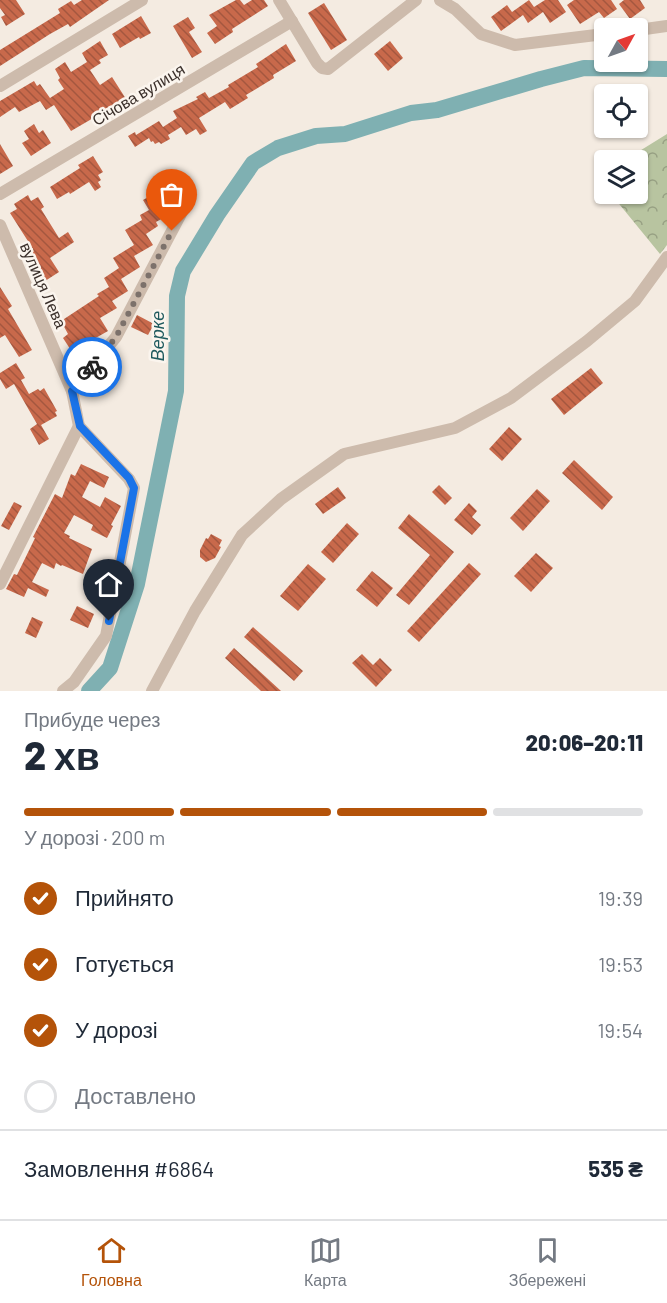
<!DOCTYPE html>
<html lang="uk">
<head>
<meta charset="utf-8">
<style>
  body { margin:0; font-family:Barlow,sans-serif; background:#f2f2f3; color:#1f2937; height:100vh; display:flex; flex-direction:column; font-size:22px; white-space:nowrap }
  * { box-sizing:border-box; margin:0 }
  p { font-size:20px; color:#747a83 }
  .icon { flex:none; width:33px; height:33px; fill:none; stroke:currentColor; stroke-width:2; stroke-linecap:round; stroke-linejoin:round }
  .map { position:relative; height:691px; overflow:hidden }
  .panel { display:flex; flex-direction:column; background:#fff; flex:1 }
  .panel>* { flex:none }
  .needle { width:39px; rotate:50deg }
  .controls { position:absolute; left:594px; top:18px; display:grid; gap:12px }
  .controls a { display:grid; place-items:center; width:54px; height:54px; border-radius:6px; background:#fff; box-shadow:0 2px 4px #0004; font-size:30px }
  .pin { position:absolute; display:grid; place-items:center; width:51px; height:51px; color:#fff; margin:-62px -26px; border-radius:50% 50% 50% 0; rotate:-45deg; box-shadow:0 0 6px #0007 }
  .pin .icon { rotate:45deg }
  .courier { position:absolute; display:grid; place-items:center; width:60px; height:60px; margin:-30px; border:4px solid #1a73e8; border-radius:50%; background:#fff; color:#222; box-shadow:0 2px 8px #0007 }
  .headline em { font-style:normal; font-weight:800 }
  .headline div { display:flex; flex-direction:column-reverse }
  .headline { display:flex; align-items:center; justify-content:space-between; height:102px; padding:0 24px }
  h1 { font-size:39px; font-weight:800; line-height:45px }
  .bar { display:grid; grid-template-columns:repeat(4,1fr); gap:9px 6px; align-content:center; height:72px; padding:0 24px }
  .bar i { height:8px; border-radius:4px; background:#e0e1e3 }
  .bar .active { background:#b45309 }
  .bar p { grid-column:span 4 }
  .line { display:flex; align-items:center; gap:15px; padding:0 24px; border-top:2px solid #e0e1e3 }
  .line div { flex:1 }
  ol { padding:0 24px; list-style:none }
  li { display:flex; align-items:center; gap:18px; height:66px }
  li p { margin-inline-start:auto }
  li .icon { padding:6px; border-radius:50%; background:#b45309; color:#fff; stroke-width:4 }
  li:last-child { color:#747a83 }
  li i { width:33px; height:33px; border:3px solid #e0e1e3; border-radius:50% }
  .dock { display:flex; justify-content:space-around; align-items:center; height:84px; border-top:2px solid #e0e1e3; background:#fff; font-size:16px; color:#747a83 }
  .dock a { display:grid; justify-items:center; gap:3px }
  .dock .active { color:#b45309 }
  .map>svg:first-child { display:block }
  .forest { fill:url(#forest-crowns) }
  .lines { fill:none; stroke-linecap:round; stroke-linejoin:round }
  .river { stroke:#7fb0b2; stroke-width:16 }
  .building { fill:url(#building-back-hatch) }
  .minor { stroke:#cdbbac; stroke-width:12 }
  .done { stroke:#7c716b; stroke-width:6; stroke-dasharray:0 10.8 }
  .route { stroke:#1a73e8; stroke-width:8 }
  .labels { text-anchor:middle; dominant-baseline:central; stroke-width:5; stroke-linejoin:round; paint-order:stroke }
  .street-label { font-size:16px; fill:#3b302b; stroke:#fbf5ee }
  .water-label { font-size:18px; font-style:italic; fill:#1f5a5e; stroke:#fbf5ee }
</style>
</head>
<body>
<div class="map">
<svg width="667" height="691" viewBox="0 0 667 691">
  <defs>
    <pattern id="forest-crowns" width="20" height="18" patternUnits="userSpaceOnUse" patternTransform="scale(1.5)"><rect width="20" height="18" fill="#b8c4a0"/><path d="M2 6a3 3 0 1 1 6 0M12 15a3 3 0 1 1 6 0" fill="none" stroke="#97a083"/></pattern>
    <pattern id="building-back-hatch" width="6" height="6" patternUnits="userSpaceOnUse" patternTransform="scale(1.5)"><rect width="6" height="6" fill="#c8694b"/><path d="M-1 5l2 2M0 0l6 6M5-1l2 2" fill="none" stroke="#a4573f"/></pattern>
  </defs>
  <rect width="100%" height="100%" fill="#f4ebe1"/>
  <!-- forest -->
  <polygon class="forest" points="667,134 667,245 660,254 611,194 638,194 638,160 625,160"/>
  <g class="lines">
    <!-- river -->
    <polyline class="river" points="89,691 110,668 137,584 176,391 177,296 183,271 217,215 253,163 278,148 316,136 345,134 411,113 437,110 541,79 584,68 667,69"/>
  </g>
  <!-- building -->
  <g class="building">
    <polygon points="0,0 16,0 25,14 6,26 1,17 5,15 0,8"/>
    <polygon points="82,0 109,0 70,27 68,24 50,34 0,66 0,50 60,13 58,9 71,1 74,5"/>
    <polygon points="236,0 240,0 244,5 252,0 264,0 268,6 232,29 233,32 215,44 207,33 217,26 209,15"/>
    <polygon points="529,0 534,7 545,0 558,0 566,12 550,23 543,12 528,23 523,15 501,31 491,17 507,5 512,12"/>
    <polygon points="574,0 611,0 617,9 604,18 599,12 580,24 567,5"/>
    <polygon points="624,0 640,0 645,8 630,19 619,4"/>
    <polygon points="324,3 347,40 331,50 308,13"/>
    <polygon points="141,16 151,33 140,39 139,37 120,48 112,34"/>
    <polygon points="188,17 195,28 189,32 202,52 192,58 173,26"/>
    <polygon points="100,41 108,55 99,60 101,63 90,70 100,85 112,77 126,99 71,131 54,105 46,110 40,101 19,112 15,107 0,117 0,101 34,81 37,86 40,84 50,98 64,89 58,80 60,78 55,69 65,62 71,72 87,62 82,53"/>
    <polygon points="390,41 403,58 388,71 374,54"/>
    <polygon points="286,44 296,61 273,75 274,78 246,95 248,98 230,109 225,102 199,118 207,131 200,135 196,129 186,135 181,127 168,135 170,139 161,144 159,142 155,144 153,141 151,142 149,138 135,147 128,136 135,132 136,135 159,121 163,127 177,118 173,111 198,99 196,97 205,92 209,98 229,87 228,85 258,67 256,64"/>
    <polygon points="34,124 39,133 43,130 51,143 31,156 22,143 29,139 24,131"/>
    <polygon points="0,144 13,166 0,174"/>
    <polygon points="93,156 103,172 98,175 101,180 98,182 101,187 95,191 89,182 70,194 69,192 57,199 50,187 80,168 78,165"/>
    <polygon points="170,187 178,199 158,210 163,218 156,222 158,226 146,234 153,245 134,256 140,267 121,279 128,291 112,301 117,308 100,318 108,331 85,344 91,353 78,361 63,338 68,334 61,321 99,296 97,294 109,287 104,278 119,268 113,258 134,245 125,230 142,220 140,215 149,210 143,200 150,196 151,198"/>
    <polygon points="28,195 31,201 38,197 44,207 41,209 59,238 68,232 74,242 50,258 59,272 42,283 33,268 37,266 28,252 33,249 10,213 17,209 14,204"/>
    <polygon points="0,287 12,306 8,309 32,350 19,357 5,335 0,338"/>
    <polygon points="137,315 154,324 148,335 131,327"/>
    <polygon points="16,363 25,378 21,380 29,394 38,389 40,391 44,388 57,411 55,412 57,416 41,425 49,439 39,445 30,429 37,424 14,384 6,389 0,379 0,373"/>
    <polygon points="591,368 603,383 564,415 551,399"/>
    <polygon points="509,427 522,439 502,461 489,449"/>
    <polygon points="574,460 613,497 602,510 562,473"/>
    <polygon points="81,464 109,477 104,488 90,481 82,497 100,507 105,497 121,506 111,525 113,526 107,538 91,530 93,525 74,515 64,533 70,536 69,538 92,549 83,574 62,565 61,566 56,563 54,569 42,563 32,582 49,590 46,597 28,588 24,597 6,589 14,574 17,575 35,538 33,537 55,494 62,498 71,474 75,476"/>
    <polygon points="439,485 452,498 445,505 432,492"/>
    <polygon points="338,487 346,498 323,514 315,504"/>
    <polygon points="537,489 550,501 523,531 510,518"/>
    <polygon points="14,502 22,506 9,530 1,526"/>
    <polygon points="469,503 477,511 472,517 481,525 472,535 454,520"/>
    <polygon points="409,514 454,552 409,605 396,595 430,555 398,528"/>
    <polygon points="347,523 359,534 333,563 321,552"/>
    <polygon points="211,534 222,540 219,546 221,547 215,558 206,562 200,557 200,550 206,538 208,539"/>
    <polygon points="536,553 553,568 531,592 514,576"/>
    <polygon points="469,563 481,574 419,642 407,631"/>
    <polygon points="308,564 326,579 298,611 280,596"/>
    <polygon points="372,571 393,588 377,607 356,590"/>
    <polygon points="77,606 94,614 88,628 70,620"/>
    <polygon points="32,617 43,622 36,638 25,633"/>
    <polygon points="253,627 303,671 294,681 244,637"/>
    <polygon points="234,648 281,691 261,691 225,658"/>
    <polygon points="362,654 373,665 380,658 392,670 376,687 352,663"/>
  </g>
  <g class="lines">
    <!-- minor -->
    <g class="minor">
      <polyline points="279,0 317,63 322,68 328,69 416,0"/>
      <polyline points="440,0 455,9 481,34 515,45 604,34"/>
      <polyline points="638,30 667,26"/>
      <polyline points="0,86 142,0"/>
      <polyline points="0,194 292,21"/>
      <polyline points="0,225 72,391 79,426"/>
      <polyline points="72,391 116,337 183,210"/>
      <polyline points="0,584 79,426 129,479 134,488 106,636 74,682 63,691"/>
      <polyline points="152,691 195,611 242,535 281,499 344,454 455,428 511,398 587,341 635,301 667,257"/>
    </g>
  </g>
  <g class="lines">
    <!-- done -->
    <polyline class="done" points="92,367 116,337 172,231"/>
    <!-- route -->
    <polyline class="route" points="92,367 72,391 80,426 129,478 134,488 109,621"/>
  </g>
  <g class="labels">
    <!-- street labels -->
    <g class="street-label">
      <text transform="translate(138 94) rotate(-31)">Січова вулиця</text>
      <text transform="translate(44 285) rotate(66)">вулиця Лева</text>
    </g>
    <!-- water labels -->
    <g class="water-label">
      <text transform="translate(157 336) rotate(-90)">Верке</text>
    </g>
  </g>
</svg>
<div class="controls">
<a><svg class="needle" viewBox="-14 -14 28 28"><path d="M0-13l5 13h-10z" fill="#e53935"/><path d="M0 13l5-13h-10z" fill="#747a83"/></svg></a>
<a><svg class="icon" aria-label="locate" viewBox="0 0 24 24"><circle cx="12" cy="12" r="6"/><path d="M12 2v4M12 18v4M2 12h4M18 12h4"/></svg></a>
<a><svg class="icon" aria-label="layers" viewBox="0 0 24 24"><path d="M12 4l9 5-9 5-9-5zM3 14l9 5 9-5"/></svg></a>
</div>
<div class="pin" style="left:172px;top:231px;background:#ea580c"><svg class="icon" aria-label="bag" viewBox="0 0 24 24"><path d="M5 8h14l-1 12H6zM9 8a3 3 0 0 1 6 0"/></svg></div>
<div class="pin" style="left:109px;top:621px;background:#1f2937"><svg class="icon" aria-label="home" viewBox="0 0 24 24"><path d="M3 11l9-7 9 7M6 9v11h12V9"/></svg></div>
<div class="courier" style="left:92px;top:367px"><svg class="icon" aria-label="bike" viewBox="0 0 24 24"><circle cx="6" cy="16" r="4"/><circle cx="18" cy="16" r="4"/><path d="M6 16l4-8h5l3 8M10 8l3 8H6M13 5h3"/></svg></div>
</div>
<section class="panel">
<div class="headline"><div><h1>2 хв</h1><p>Прибуде через</p></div><em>20:06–20:11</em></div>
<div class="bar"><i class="active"></i><i class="active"></i><i class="active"></i><i></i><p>У дорозі · 200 m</p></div>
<ol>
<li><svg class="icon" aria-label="check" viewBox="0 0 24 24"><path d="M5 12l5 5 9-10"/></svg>Прийнято<p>19:39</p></li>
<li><svg class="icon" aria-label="check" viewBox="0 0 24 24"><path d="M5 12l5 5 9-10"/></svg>Готується<p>19:53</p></li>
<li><svg class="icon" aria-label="check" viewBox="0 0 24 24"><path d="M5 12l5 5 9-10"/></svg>У дорозі<p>19:54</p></li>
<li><i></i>Доставлено</li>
</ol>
<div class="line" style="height:78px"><div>Замовлення #6864</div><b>535 ₴</b></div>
</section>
<nav class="dock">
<a class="active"><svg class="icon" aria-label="home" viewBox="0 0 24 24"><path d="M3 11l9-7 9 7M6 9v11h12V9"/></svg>Головна</a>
<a><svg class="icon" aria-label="map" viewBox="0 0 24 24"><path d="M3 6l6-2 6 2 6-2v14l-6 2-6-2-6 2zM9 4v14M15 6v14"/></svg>Карта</a>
<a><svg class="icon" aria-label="saved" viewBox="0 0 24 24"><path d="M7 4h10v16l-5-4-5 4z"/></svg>Збережені</a>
</nav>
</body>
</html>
